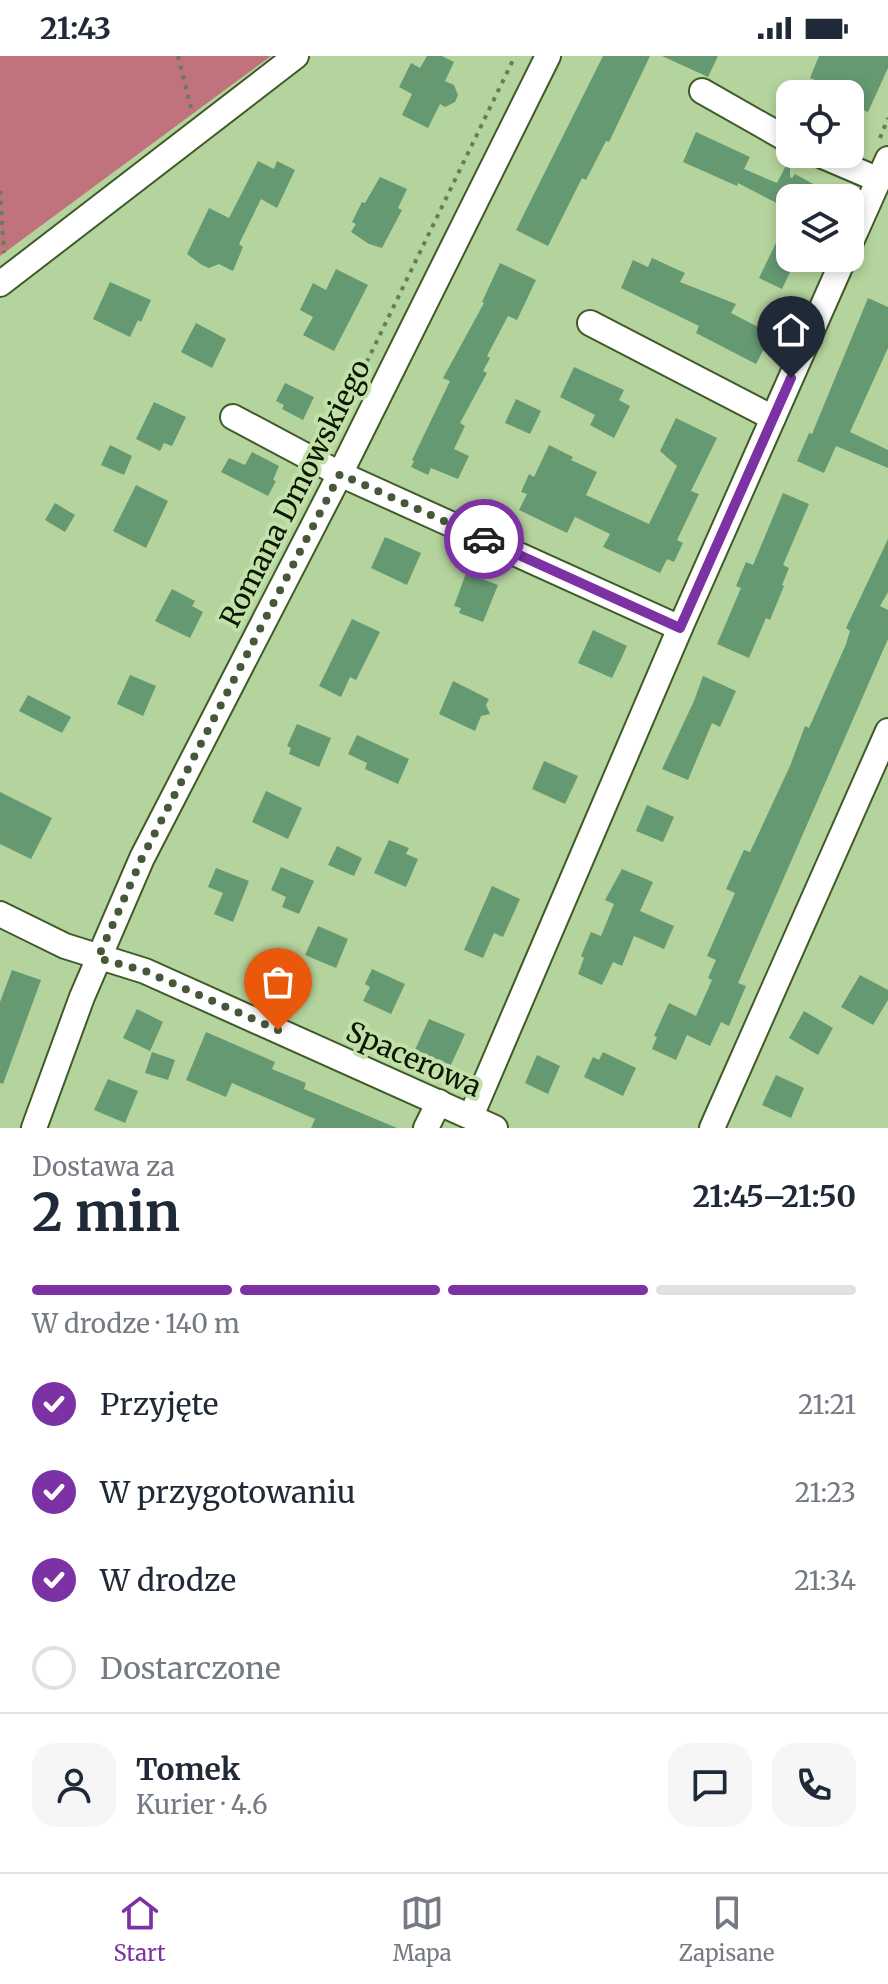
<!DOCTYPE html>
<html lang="pl">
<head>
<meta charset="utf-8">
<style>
  body { margin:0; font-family:Merriweather,serif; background:#f6f6f7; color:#1f2937; height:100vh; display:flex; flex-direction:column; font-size:30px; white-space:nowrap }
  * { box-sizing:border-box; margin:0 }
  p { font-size:26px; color:#747a83 }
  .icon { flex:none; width:44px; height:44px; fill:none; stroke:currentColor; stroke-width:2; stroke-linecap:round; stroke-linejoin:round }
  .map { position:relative; height:1072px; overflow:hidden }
  .drawer { display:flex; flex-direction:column; background:#fff; flex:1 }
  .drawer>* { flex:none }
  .controls { position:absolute; left:776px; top:24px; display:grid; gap:16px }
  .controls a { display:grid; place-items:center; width:88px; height:88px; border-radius:16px; background:#fff; box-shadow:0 4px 12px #0003; font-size:40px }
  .pin { position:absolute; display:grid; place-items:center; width:68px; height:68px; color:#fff; margin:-82px -34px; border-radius:50% 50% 50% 0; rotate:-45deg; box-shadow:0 0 8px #0007 }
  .pin .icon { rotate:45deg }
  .courier { position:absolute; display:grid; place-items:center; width:80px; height:80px; margin:-40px; border:6px solid #7c32a4; border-radius:50%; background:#fff; color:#222; box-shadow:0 2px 10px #0007 }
  .summary em { font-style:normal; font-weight:700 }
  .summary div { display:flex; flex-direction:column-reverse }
  .summary { display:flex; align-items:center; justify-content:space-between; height:136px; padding:0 32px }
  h1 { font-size:52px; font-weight:700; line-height:60px }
  .bar { display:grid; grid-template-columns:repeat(4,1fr); gap:12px 8px; align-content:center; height:96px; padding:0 32px }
  .bar i { height:10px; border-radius:6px; background:#e0e1e3 }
  .bar .active { background:#7c32a4 }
  .bar p { grid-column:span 4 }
  .line { display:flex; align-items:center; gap:20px; padding:0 32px; border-top:2px solid #e0e1e3 }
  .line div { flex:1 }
  .round { display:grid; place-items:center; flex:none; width:84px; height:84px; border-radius:24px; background:#f6f6f7 }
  ol { padding:0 32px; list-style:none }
  li { display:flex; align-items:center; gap:24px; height:88px }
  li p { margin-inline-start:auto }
  li .icon { padding:8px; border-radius:50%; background:#7c32a4; color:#fff; stroke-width:4 }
  li:last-child { color:#747a83 }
  li i { width:44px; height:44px; border:4px solid #e0e1e3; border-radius:50% }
  .status { display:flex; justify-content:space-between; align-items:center; height:56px; padding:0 40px; background:#fff; direction:ltr }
  .status svg { height:22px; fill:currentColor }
  .menu { display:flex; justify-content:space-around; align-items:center; height:112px; border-top:2px solid #e0e1e3; background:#fff; font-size:22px; color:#747a83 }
  .menu a { display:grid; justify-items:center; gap:4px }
  .menu .active { color:#7c32a4 }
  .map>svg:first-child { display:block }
  .forest { fill:#c0727d }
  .building { fill:#659972 }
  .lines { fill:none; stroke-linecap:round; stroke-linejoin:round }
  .minor-casing { stroke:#405a28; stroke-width:28 }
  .path { stroke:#677d56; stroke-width:4; stroke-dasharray:4 6; stroke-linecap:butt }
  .minor { stroke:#fff; stroke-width:24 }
  .done { stroke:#465839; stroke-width:8; stroke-dasharray:0 14.4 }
  .route { stroke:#7c32a4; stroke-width:10 }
  .labels { text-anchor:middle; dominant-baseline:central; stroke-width:8; stroke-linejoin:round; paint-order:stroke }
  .street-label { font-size:28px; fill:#0b1603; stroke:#c2e1a9 }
</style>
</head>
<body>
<div class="status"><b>21:43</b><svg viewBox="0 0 49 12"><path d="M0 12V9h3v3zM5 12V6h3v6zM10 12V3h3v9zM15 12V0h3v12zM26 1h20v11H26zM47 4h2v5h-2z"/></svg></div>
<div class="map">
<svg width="888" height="1072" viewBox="0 0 888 1072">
  <rect width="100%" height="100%" fill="#b5d49d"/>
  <!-- forest -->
  <polygon class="forest" points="0,0 271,0 0,200"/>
  <!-- building -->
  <g class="building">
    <polygon points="427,0 442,0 454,6 445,25 454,29 458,39 455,46 445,51 440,48 428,72 402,59 412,38 399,31 411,7 420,12"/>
    <polygon points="603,0 650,0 609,86 606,85 586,124 582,122 548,190 516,174"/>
    <polygon points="662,0 718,0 708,21"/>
    <polygon points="819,0 888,0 888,12 868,56 850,48 850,38 810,22"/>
    <polygon points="696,76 750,101 744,113 777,127 790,102 790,121 792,122 795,118 817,130 815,134 832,142 790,142 790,154 738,127 737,130 683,106"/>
    <polygon points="258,105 274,113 277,105 295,114 277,152 261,143 239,188 243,191 233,215 219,208 209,212 202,209 187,198 209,152 229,162"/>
    <polygon points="380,121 407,133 398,152 402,154 382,192 369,188 351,176 356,168 352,166 362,146 365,147"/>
    <polygon points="776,187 790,195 790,202 797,202 782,233 759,222"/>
    <polygon points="652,202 685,217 680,226 736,248 731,257 772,278 756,308 696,277 699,270 621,232 633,204 648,211"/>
    <polygon points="500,207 536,224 517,264 508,260 487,300 490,302 483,315 487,317 460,367 465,370 454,393 469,400 458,423 431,412 428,419 411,411 414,405 412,404 450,325 443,322 484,247 482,246"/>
    <polygon points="336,213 368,229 334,295 303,279 313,261 300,254 313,227 326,234"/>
    <polygon points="110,226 151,244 141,266 138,264 130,281 93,263"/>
    <polygon points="868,242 888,251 888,292 850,376 888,394 888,412 836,390 824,417 797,405 809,377 812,378"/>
    <polygon points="196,267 226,283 212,312 181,296"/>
    <polygon points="574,311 624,334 619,344 630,350 614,382 590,369 595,359 560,341"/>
    <polygon points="285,327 314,341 303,364 282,353 284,349 276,345"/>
    <polygon points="516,343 541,355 530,378 505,367"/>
    <polygon points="154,346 186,361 172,390 164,387 160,395 136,383"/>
    <polygon points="676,362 717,382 691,435 699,438 677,484 683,487 674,506 667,503 660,517 603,491 610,478 575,461 567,477 519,454 527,438 521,436 529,418 534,421 549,389 573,401 571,404 597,416 586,439 649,468 677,410 660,395"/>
    <polygon points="110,389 132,400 124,419 101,409"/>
    <polygon points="252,396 279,410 273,424 276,425 268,440 221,416 229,402 245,409"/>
    <polygon points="136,429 168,445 146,492 113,475"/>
    <polygon points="783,437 809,448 783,509 789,512 782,529 784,530 770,564 766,562 749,602 717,588 741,532 736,530 746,506 753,509"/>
    <polygon points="55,447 75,459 65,476 45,464"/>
    <polygon points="385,481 421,497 407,529 371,512"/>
    <polygon points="888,483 888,536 880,550 888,554 888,583 738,927 746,930 729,970 721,966 710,990 687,979 676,1004 652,993 657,981 654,980 669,947 696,960 712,924 708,922 716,904 707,900 735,837 726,833 744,794 750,796 790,710 805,670 809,672 846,588 850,575 846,572"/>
    <polygon points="466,517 498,529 483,566 459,557 461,552 454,550"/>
    <polygon points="172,533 195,545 192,550 203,556 190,582 155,565"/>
    <polygon points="352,563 380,576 356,624 350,621 341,641 319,630"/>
    <polygon points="593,574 627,590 612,622 578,607"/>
    <polygon points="130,619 156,630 143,660 117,648"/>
    <polygon points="703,620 736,635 720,671 712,667 688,724 662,713 694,645"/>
    <polygon points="453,625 489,643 486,649 490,658 481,660 475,675 439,658"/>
    <polygon points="28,639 71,661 62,677 19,655"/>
    <polygon points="297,668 331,682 319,711 289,698 291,692 287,690"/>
    <polygon points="357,679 409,703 398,728 365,713 367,707 348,698"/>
    <polygon points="544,705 578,720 565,748 532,733"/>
    <polygon points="266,735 302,752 288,783 252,766"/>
    <polygon points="0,736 52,762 31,803 0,788"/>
    <polygon points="647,749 674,761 663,786 636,775"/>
    <polygon points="389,784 409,792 406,798 418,803 406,831 374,817"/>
    <polygon points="337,790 362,802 354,820 328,809"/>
    <polygon points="281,811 314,825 299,858 282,851 286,841 271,834"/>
    <polygon points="216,812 249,825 233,866 214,858 223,837 208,831"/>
    <polygon points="622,813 653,826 640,855 674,870 664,893 634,880 622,910 613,906 602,929 578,918 584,902 581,900 591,876 601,880 614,848 605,844"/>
    <polygon points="492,830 520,843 503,881 494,877 483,902 464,894"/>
    <polygon points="318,870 348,883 336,912 305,899"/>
    <polygon points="372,913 405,928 391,958 363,945 370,931 365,928"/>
    <polygon points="12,914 41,924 3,1028 0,1027 0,946"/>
    <polygon points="860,919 888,934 888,944 873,969 841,951"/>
    <polygon points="137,953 163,966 150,995 123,982"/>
    <polygon points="804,955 833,972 818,999 789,982"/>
    <polygon points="429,963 465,978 450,1011 414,996"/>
    <polygon points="206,976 275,1006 272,1013 306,1027 304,1033 397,1072 311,1072 315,1063 232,1027 226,1041 186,1024"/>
    <polygon points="152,996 175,1004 168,1024 145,1017"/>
    <polygon points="603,996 636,1012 623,1040 584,1021 593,1001 599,1004"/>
    <polygon points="537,999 560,1010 548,1038 525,1027"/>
    <polygon points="776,1019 804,1032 791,1062 762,1049"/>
    <polygon points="108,1023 138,1035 125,1067 94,1054"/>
  </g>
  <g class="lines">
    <defs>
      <g id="minor">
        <polyline points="702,35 790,85"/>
        <polyline points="818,98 879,124"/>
        <polyline points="850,188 888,103"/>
        <polyline points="0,228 296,0"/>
        <polyline points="590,267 773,362"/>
        <polyline points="233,361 340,418 680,572"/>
        <polyline points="0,858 65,890 145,915 495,1072"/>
        <polyline points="471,1060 680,572 844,202"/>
        <polyline points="34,1072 82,941 142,802 340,418 548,0"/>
        <polyline points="426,1072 439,1046"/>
        <polyline points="712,1072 888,675"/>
      </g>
    </defs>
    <!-- minor casing -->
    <use href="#minor" class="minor-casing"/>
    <!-- path -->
    <g class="path">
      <polyline points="178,0 191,52"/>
      <polyline points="880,82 888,62"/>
      <polyline points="0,135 4,197"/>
      <polyline points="358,324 515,0"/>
    </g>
    <!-- minor -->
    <use href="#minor" class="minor"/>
  </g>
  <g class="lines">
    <!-- done -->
    <polyline class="done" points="278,974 145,915 98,902 142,802 340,418 484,483"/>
    <!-- route -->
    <polyline class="route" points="484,483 680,572 791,322"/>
  </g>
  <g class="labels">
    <!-- street labels -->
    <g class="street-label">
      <text transform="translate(295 437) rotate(-63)">Romana Dmowskiego</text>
      <text transform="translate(414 1003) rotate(24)">Spacerowa</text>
    </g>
  </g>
</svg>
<div class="controls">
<a><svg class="icon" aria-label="locate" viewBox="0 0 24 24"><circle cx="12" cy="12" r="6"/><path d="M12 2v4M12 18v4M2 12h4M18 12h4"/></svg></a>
<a><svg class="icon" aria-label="layers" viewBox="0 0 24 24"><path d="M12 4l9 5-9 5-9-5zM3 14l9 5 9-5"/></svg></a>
</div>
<div class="pin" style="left:278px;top:974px;background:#ea580c"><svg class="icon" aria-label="bag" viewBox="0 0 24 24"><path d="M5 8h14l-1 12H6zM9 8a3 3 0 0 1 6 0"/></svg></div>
<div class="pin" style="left:791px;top:322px;background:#1f2937"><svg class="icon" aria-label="home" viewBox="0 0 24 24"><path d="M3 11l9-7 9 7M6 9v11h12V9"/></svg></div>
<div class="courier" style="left:484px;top:483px"><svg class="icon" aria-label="car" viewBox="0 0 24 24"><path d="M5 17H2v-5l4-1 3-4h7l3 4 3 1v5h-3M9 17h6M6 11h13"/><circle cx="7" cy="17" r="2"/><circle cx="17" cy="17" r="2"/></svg></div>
</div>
<section class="drawer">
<div class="summary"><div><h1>2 min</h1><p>Dostawa za</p></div><em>21:45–21:50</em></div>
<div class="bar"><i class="active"></i><i class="active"></i><i class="active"></i><i></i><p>W drodze · 140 m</p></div>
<ol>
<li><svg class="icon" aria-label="check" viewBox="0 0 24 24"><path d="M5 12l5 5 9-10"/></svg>Przyjęte<p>21:21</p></li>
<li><svg class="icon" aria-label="check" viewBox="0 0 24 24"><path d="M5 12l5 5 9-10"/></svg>W przygotowaniu<p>21:23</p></li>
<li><svg class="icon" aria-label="check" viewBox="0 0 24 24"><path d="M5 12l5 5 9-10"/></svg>W drodze<p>21:34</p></li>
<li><i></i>Dostarczone</li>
</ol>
<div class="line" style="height:144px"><a class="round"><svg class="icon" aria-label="person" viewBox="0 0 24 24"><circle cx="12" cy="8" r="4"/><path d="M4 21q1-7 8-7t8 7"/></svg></a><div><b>Tomek</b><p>Kurier · 4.6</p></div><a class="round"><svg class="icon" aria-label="chat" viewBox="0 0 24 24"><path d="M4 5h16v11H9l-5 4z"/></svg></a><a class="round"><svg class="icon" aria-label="phone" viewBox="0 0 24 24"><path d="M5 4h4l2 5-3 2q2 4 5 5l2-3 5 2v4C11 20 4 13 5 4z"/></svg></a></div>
</section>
<nav class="menu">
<a class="active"><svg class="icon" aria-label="home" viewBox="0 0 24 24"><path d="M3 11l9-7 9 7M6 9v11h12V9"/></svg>Start</a>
<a><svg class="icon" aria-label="map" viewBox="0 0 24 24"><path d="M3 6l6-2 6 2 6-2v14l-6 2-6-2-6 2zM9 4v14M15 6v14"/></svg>Mapa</a>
<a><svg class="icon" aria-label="saved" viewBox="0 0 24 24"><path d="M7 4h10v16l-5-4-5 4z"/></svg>Zapisane</a>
</nav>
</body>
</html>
